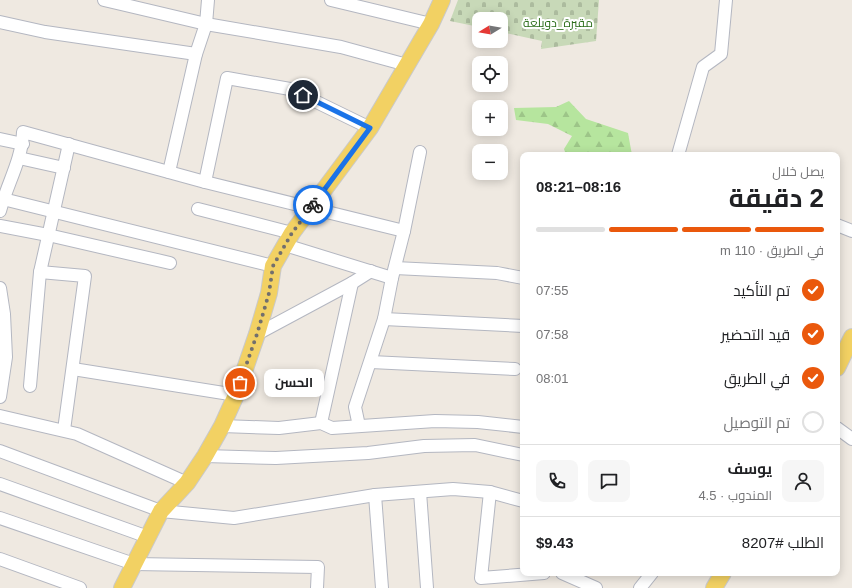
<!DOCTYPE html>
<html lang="ar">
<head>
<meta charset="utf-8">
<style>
  body { margin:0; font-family:Helvetica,Cairo,sans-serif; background:#f6f6f6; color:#202124; direction:rtl; height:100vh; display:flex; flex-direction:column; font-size:15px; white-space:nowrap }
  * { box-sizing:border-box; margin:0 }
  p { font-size:13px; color:#757577 }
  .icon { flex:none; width:22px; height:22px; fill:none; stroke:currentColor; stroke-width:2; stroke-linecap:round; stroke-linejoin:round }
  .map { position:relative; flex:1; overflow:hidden; direction:ltr }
  .sheet { position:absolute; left:520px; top:152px; width:320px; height:424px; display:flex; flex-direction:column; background:#fff; border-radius:8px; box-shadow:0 2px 10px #0003; direction:rtl }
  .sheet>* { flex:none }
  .needle { width:26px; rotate:259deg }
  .controls { position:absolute; left:472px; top:12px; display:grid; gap:8px }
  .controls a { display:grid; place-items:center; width:36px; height:36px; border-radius:8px; background:#fff; box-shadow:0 2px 10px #0003; font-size:20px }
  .pin { position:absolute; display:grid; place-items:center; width:34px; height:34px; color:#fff; margin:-17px; border:2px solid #fff; border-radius:50%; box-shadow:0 1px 4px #0007 }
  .courier { position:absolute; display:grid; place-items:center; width:40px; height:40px; margin:-20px; border:3px solid #1a73e8; border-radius:50%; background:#fff; color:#222; box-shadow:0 1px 5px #0007 }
  .bubble { position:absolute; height:28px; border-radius:8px; background:#fff; box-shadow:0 2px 10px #0003; font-size:13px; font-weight:700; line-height:28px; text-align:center; direction:rtl }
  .head em { font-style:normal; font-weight:700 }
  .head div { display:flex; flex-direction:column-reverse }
  .head { display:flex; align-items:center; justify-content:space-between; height:68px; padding:0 16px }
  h1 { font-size:26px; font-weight:700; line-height:30px }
  .bar { display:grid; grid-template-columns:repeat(4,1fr); gap:6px 4px; align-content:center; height:48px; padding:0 16px }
  .bar i { height:5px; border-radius:3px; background:#e0e0e0 }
  .bar .selected { background:#ea580c }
  .bar p { grid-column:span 4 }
  .line { display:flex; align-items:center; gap:10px; padding:0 16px; border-top:1px solid #e0e0e0 }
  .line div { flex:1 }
  .round { display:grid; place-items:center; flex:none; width:42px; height:42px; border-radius:8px; background:#f6f6f6 }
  ol { padding:0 16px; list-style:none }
  li { display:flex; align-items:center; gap:12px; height:44px }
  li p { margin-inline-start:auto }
  li .icon { padding:4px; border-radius:50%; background:#ea580c; color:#fff; stroke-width:4 }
  li:last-child { color:#757577 }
  li i { width:22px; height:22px; border:2px solid #e0e0e0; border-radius:50% }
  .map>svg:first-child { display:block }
  .forest { fill:url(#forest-firs) }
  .cemetery { fill:url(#cemetery-stones) }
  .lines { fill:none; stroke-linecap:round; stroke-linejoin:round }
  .minor-casing { stroke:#b4b7c1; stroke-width:14 }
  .major-casing { stroke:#c9c9c9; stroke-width:18 }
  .minor { stroke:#fff; stroke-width:12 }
  .major { stroke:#f2d163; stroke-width:16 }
  .done { stroke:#726f6d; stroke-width:4; stroke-dasharray:0 7.2 }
  .route { stroke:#1a73e8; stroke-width:5 }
  .labels { text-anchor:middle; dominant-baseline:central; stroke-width:4; stroke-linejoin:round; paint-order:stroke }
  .park-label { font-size:12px; fill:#2c6e1b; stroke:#fff }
</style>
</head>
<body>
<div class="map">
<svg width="852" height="588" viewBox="0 0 852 588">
  <defs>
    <pattern id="forest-firs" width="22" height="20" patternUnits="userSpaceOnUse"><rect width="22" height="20" fill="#b6e59e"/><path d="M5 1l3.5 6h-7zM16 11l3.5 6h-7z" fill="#9dc588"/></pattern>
    <pattern id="cemetery-stones" width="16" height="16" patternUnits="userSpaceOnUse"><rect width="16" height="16" fill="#c8d9b8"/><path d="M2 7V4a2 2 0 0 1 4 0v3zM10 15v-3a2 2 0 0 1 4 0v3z" fill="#acbb9e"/></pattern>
  </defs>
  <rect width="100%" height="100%" fill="#efe9e1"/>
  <!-- forest -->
  <polygon class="forest" points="569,101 586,119 628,133 632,155 566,155 564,149 572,136 548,124 516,120 514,108 556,107"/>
  <!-- cemetery -->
  <polygon class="cemetery" points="458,0 599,0 596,41 541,49 542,41 501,32 501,19 479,19 479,27 450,21"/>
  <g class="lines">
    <defs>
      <g id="minor">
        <polyline points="104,0 206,24 341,47 407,65"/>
        <polyline points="331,0 431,24"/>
        <polyline points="0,22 45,32 196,54"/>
        <polyline points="0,139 23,144"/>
        <polyline points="678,155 703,67 721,54 726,0"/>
        <polyline points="19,158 64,168"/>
        <polyline points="169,172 196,54 206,24 208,0"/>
        <polyline points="205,182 227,78 290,89 370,128"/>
        <polyline points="3,199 273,266"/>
        <polyline points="198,209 292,233"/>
        <path d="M0,211C7,184 22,160 23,132L205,182L404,231"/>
        <polyline points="837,225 852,231"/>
        <polyline points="0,226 48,235 170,263"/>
        <polyline points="285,245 392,278"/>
        <polyline points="395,268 497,273 523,278"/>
        <polyline points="40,272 85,276 64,430"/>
        <polyline points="0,288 4,314 6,357 0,397"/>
        <polyline points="384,319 523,326"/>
        <polyline points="257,334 352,283 371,271"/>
        <polyline points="371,362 515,369"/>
        <polyline points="73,369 236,395"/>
        <polyline points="30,386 40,272 69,144"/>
        <polyline points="0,416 77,434 187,483"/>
        <polyline points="321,423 352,283"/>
        <polyline points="222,426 279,428 321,423 332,428 435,421 478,422 523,427"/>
        <polyline points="359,426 355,407 384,319 392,278 404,231 420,152"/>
        <polyline points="837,428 852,439"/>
        <polyline points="0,451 161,511 234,518 375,495 453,489 490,492 523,501"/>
        <polyline points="205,456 276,458 368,453 424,446 475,445 523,455"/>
        <polyline points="0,484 148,537"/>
        <polyline points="420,492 427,588"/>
        <polyline points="490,492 481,578 544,573"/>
        <polyline points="375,495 382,588"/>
        <polyline points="0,518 134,564 318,567 317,588"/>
        <polyline points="0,559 80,588"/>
        <polyline points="562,573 596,588"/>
        <polyline points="640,588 652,573"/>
      </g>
      <g id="major">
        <polyline points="837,368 852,337"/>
        <polyline points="122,588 161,511 187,483 205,456 222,426 236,395 257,334 269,293 273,266 292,233 370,128 431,24 442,0"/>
        <polyline points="714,588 723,573"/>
      </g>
    </defs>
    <!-- minor casing -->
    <use href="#minor" class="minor-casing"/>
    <!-- major casing -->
    <use href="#major" class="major-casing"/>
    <!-- minor -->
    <use href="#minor" class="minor"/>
    <!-- major -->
    <use href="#major" class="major"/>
  </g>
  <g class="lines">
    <!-- done -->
    <polyline class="done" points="240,383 257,334 265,307 269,293 273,266 292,233 313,205"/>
    <!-- route -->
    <polyline class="route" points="303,95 370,128 313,205"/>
  </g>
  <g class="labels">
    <!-- park labels -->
    <g class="park-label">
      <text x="558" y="23">مقبرة_دويلعة</text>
    </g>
  </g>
</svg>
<div class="controls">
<a><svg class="needle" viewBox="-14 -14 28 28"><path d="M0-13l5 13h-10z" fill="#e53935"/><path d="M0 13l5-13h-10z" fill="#757577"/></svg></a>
<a><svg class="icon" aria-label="locate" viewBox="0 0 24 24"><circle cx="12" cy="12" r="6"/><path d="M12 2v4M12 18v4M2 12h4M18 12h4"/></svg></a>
<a>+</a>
<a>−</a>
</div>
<div class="pin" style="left:240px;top:383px;background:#ea580c"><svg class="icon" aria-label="bag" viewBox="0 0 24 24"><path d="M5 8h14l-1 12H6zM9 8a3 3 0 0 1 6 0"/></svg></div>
<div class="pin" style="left:303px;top:95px;background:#1f2937"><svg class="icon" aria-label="home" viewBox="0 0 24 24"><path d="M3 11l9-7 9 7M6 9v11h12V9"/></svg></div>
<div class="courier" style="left:313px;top:205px"><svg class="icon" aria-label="bike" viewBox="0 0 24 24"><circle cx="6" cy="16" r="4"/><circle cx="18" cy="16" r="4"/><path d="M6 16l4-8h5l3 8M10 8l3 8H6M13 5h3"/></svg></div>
<div class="bubble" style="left:264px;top:369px;width:60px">الحسن</div>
<section class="sheet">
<div class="head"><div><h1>2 دقيقة</h1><p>يصل خلال</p></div><em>08:16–08:21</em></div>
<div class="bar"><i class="selected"></i><i class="selected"></i><i class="selected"></i><i></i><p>في الطريق · 110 m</p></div>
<ol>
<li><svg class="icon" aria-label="check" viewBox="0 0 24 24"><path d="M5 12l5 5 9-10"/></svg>تم التأكيد<p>07:55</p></li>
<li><svg class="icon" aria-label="check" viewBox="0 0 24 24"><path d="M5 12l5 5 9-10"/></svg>قيد التحضير<p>07:58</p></li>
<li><svg class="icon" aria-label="check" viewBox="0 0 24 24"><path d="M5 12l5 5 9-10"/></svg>في الطريق<p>08:01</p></li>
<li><i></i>تم التوصيل</li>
</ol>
<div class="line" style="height:72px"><a class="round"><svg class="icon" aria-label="person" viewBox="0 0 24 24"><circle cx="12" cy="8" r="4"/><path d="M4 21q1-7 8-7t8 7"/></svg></a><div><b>يوسف</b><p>المندوب · 4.5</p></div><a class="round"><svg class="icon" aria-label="chat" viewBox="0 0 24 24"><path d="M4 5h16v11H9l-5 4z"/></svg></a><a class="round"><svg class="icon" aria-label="phone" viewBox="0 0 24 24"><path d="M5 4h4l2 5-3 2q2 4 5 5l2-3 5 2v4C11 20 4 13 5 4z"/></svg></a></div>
<div class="line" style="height:52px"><div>الطلب #8207</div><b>$9.43</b></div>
</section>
</div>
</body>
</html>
